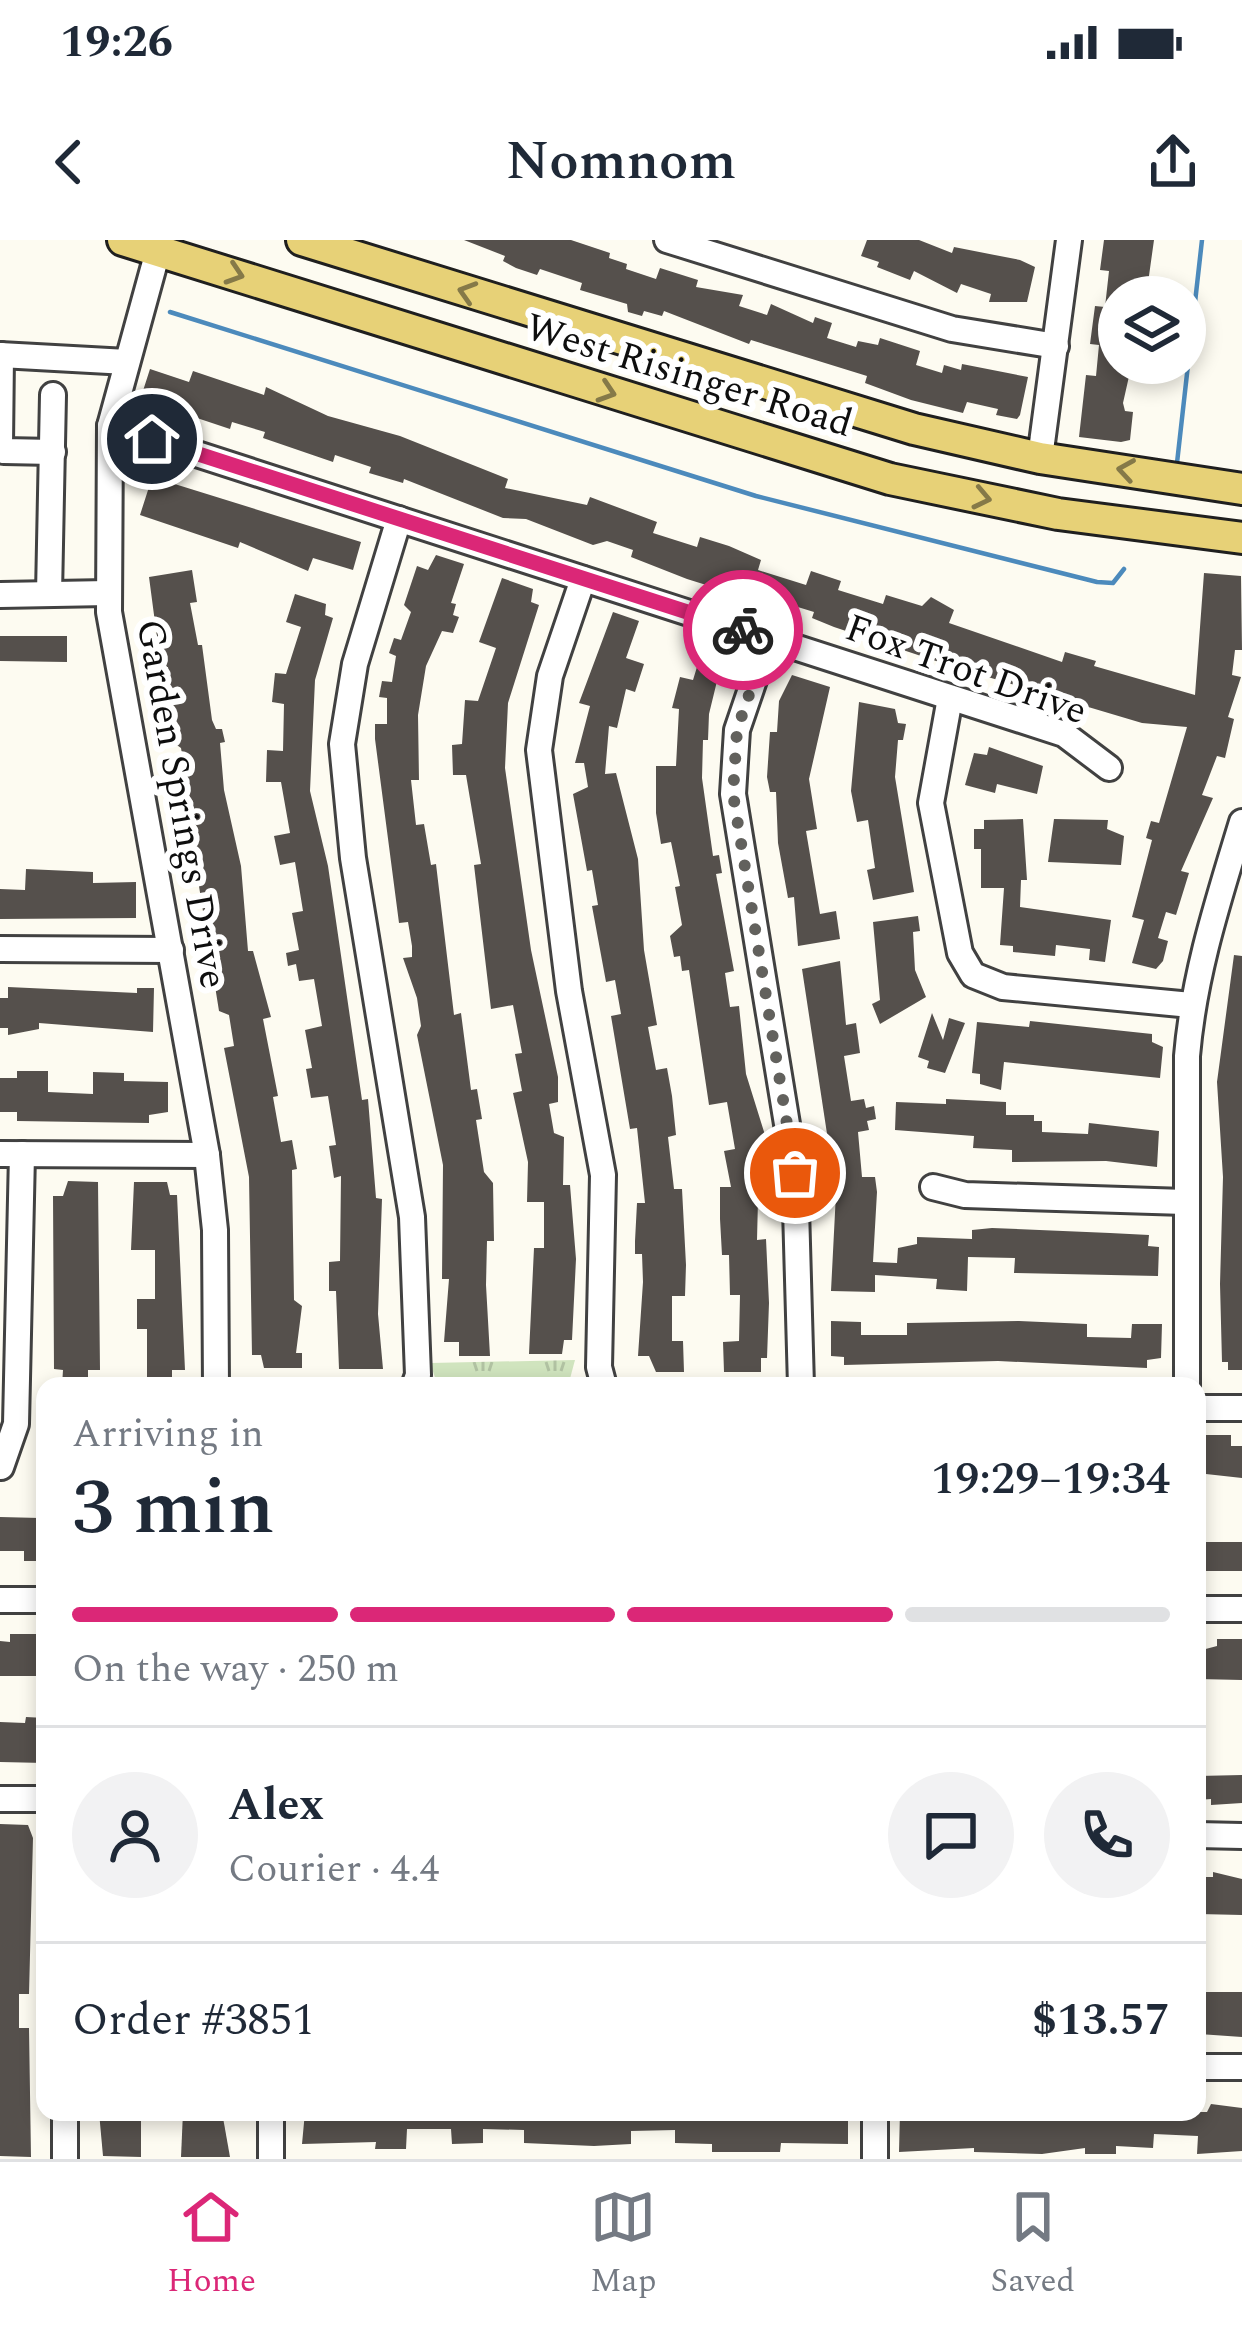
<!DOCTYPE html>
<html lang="en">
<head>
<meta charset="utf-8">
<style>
  body { margin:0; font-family:Spectral,serif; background:#f2f2f3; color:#1f2937; height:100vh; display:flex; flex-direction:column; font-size:45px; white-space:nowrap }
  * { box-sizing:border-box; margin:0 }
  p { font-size:39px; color:#747a83 }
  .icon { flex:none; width:66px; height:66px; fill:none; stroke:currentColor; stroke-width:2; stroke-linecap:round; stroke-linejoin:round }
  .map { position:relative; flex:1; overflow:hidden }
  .side { position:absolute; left:36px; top:1137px; width:1170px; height:744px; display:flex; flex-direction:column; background:#fff; border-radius:24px; box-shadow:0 6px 18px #0003 }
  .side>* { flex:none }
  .controls { position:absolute; left:1098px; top:36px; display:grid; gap:24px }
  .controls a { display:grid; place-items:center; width:108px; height:108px; border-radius:50%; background:#fff; box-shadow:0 6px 18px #0003; font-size:60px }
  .pin { position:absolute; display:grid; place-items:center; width:102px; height:102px; color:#fff; margin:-51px; border:6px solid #fff; border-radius:50%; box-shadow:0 3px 12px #0007 }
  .courier { position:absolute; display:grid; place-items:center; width:120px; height:120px; margin:-60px; border:9px solid #db2777; border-radius:50%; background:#fff; color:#222; box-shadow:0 3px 15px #0007 }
  .summary em { font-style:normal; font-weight:600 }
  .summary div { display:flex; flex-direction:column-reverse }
  .summary { display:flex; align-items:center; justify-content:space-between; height:204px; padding:0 36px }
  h1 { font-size:78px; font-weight:600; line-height:90px }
  .bar { display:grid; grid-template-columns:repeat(4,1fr); gap:18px 12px; align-content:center; height:144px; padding:0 36px }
  .bar i { height:15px; border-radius:9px; background:#e0e1e3 }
  .bar .current { background:#db2777 }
  .bar p { grid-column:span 4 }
  .line { display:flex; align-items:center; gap:30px; padding:0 36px; border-top:3px solid #e0e1e3 }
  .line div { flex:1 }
  .round { display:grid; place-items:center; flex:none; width:126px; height:126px; border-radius:63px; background:#f2f2f3 }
  .status { display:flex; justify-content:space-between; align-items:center; height:84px; padding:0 60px; background:#fff; direction:ltr }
  .status svg { height:33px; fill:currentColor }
  header { display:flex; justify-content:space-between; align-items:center; height:156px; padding:0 36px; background:#fff; font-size:54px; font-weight:600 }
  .menu { display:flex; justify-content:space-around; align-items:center; height:168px; border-top:3px solid #e0e1e3; background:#fff; font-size:33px; color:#747a83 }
  .menu a { display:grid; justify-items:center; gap:6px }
  .menu .current { color:#db2777 }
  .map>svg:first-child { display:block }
  .grass { fill:url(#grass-tufts) }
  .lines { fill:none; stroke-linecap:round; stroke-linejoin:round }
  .stream { stroke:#4c8abc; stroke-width:4.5 }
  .building { fill:#55504c }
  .minor-casing { stroke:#414141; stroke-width:30 }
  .major-casing { stroke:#1f1f1f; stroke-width:36 }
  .minor { stroke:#fff; stroke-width:24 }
  .major { stroke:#e7d177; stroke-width:30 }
  .oneway { stroke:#857948 }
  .done { stroke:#62615d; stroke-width:12; stroke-dasharray:0 21.6 }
  .route { stroke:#db2777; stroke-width:15 }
  .labels { text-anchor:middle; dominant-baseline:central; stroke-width:12; stroke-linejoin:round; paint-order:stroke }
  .street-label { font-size:39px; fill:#0e0e0e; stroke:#fff }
</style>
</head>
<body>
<div class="status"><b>19:26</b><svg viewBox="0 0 49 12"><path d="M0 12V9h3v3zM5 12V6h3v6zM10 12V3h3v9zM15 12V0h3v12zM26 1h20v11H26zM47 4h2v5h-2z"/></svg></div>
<header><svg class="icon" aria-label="back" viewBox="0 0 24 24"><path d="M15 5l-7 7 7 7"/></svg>Nomnom<svg class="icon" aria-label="share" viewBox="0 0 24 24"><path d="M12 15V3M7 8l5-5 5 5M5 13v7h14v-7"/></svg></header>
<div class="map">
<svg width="1242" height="1919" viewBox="0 0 1242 1919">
  <defs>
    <pattern id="grass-tufts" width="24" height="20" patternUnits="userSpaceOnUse" patternTransform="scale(3)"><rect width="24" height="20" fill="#d0e4be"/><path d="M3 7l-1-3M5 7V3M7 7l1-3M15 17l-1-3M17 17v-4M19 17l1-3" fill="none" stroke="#b1c2a2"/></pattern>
  </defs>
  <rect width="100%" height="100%" fill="#fdfbf1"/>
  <!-- grass -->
  <polygon class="grass" points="575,1120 568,1146 438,1146 430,1123"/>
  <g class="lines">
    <!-- stream -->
    <g class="stream">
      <polyline points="170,72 756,256 1097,342 1113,343 1124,329"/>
      <polyline points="1177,223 1202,0"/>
    </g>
  </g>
  <!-- building -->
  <g class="building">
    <polygon points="464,0 571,0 610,13 609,18 627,24 626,29 656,39 660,28 698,40 696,47 743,55 739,66 767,75 771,64 813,83 815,77 832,83 827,98 856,107 858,101 878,105 880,98 920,111 916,125 942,133 944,125 961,130 962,124 1028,137 1020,175 1017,179 996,175 998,169 967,162 963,173 911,160 865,143 867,136 751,100 749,104 664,71 662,76 644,71 642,76 628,72 627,64 580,50 582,43 540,29 537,35 516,28 503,21 505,16"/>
    <polygon points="867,0 919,0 952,13 954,7 1020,20 1035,27 1027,62 989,62 991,54 961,44 957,53 914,31 910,40 877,27 879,22 861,16"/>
    <polygon points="1104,0 1154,0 1147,50 1119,47 1119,123 1132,123 1123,163 1125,171 1133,172 1130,200 1121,202 1079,197 1086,135 1096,136 1099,105 1090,104 1095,66 1105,67 1109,31 1100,30"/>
    <polygon points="150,129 189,142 193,131 264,155 266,147 328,176 400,196 508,239 505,248 587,265 590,257 657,282 653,293 697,307 700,297 729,306 761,320 758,330 806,345 811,331 841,341 838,350 883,364 886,355 922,366 931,357 954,370 949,383 1062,422 1065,412 1096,421 1094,426 1195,455 1204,333 1241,336 1242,410 1235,410 1232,435 1241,437 1228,477 1234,479 1225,518 1217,516 1202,555 1213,558 1181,631 1189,633 1176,675 1166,672 1158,698 1168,701 1163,721 1156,729 1132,723 1144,680 1132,677 1152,600 1146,598 1151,581 1159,583 1187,487 1142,483 951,426 834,387 812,378 814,372 788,364 786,370 687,339 631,317 633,310 607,301 593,305 526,279 503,278 404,239 403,243 369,233 371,227 335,215 333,222 263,198 265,192 232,182 230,189 191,176 193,171 141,157"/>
    <polygon points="165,241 361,302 353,330 313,318 308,331 240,302 238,308 140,275 149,247 163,248"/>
    <polygon points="436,315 464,324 451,363 456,364 453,375 459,377 453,393 442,391 426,426 418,475 419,540 411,540 416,585 424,584 431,625 436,624 454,775 461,773 471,850 477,849 482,879 476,880 484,932 493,943 494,1001 487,1001 486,1045 490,1116 459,1116 459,1102 444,1102 449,1039 442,1039 443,925 417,795 421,786 417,758 403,718 412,717 412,706 408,682 399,683 375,499 375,484 387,484 387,458 379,457 382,441 392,442 396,416 389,413 394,398 401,400 411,372 404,365 417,326 428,330"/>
    <polygon points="192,330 197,362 190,363 198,405 202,405 212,480 216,489 222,489 225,502 220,503 224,550 241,626 248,711 253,711 271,777 263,779 278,856 273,857 281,902 292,900 297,929 292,930 294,1060 302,1066 296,1113 302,1113 302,1128 264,1128 261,1115 252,1115 249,937 224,808 234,806 229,775 219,771 194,615 197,609 181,554 179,539 186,538 181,508 174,503 168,427 161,428 149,337"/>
    <polygon points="502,338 533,349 531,362 539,365 508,463 505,528 531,710 558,837 558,862 549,864 554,893 564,897 563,945 570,945 576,1019 572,1100 564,1100 562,1114 529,1114 534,1008 544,1008 544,962 527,962 528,922 513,853 522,851 515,814 522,813 513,765 491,769 474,625 481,624 466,535 453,535 452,505 462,504 465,460 478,461 496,408 479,402"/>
    <polygon points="295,354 326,364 325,375 333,378 315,440 310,551 328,626 362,860 368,859 376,958 382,959 378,1074 383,1129 339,1129 336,1051 329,1051 329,1022 340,1021 341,936 334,938 329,906 336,905 328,856 311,858 306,829 312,828 305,790 322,786 314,739 299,741 296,724 288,726 286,713 299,710 292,673 303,671 295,622 280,625 274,596 290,593 281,542 266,542 267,510 283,511 284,464 272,462 275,433 286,434 301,387 286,382"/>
    <polygon points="613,372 639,381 626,418 644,424 635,452 626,449 617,488 609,486 605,534 616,533 638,619 644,710 657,785 648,787 656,830 667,828 672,856 676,895 668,897 674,949 682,949 686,1025 685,1056 672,1056 672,1101 683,1101 684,1132 656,1132 649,1116 638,1116 643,1042 642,1014 635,1014 635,1001 637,963 645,963 637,888 630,889 611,776 621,774 615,740 606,742 592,666 598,665 592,630 587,631 573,554 588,547 584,523 575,523 590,466 579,463"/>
    <polygon points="0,396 67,396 67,422 0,421"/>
    <polygon points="705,401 728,408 729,423 724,439 718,437 709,474 708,500 703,500 702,538 713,616 719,615 722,633 716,634 734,731 725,733 730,767 739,766 746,834 765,895 760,896 765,922 753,924 753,953 758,960 757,1000 766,999 769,1063 767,1118 761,1118 761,1132 724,1132 723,1102 739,1101 740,1055 730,1055 729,1015 722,1015 720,979 720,947 731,947 724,911 735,909 727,862 709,865 689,730 682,731 680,716 674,717 670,696 682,685 675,647 680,646 671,602 661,604 656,573 656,526 676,526 679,469 672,468 680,437 693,440"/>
    <polygon points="792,435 830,447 809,539 817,589 806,591 820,674 836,671 840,699 798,706 794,657 788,658 778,603 776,552 770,552 767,537 770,492 777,492 779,461"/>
    <polygon points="859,462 895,469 898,483 906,484 903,500 898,500 895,537 914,652 873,660 867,630 875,628 868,580 857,582 851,551"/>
    <polygon points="989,507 1043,526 1037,554 997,544 995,553 965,545 974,513 987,515"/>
    <polygon points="1023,579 1027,640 1021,640 1020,667 1111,680 1105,722 1089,720 1090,709 1056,705 1055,716 1013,712 1013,706 1000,705 1004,648 981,648 981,609 974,609 974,589 984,589 984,580"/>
    <polygon points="1054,579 1108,580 1107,589 1124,596 1121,625 1048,622"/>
    <polygon points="26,629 93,632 93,643 136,642 136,678 0,679 0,649 25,650"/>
    <polygon points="918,676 920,691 913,692 915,730 926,757 880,784 872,764 880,760 873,682"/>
    <polygon points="1234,715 1242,716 1242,1130 1228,1130 1228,1122 1222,1122 1220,1044 1223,937 1217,842"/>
    <polygon points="840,721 846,785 856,783 860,813 844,816 851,861 864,859 866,868 874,866 876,879 867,881 869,890 858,892 862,937 875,937 877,952 873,1022 897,1023 898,1008 917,1004 917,997 972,999 972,990 992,988 1110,993 1149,995 1148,1006 1159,1007 1158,1036 1014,1033 1015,1018 968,1017 967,1051 936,1049 937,1039 875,1035 875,1052 831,1051 836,953 802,729"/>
    <polygon points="8,747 137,753 137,748 154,748 153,792 39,783 39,789 8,795 8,788 0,788 0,758 8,758"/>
    <polygon points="932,773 943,800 949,778 965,783 945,833 927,828 929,821 918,817"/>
    <polygon points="1030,781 1152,794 1152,802 1163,807 1160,838 1004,822 1001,850 980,844 980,834 972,833 977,782 1029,787"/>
    <polygon points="17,831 48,831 48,852 93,854 93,832 124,833 124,841 168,842 168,872 149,875 149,883 17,881 17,872 0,872 0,838 17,838"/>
    <polygon points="946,859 1006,862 1006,875 1034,875 1034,881 1042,881 1042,892 1088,894 1089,883 1159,891 1157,927 1106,921 1012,922 1012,910 973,908 974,896 895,890 896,862 946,864"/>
    <polygon points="68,941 98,942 100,1130 88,1130 88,1146 62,1146 63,1130 54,1129 53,956 63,956"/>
    <polygon points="134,942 167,942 170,955 177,955 185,1130 172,1130 172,1146 147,1146 147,1089 137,1089 137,1059 155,1059 155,1010 131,1010"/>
    <polygon points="831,1081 861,1082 861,1095 907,1095 907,1083 1019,1081 1087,1084 1087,1097 1131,1098 1132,1084 1162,1084 1161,1118 1147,1120 1147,1128 998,1121 844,1125 844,1117 831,1116"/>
    <polygon points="1197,1195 1231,1195 1231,1206 1242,1206 1242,1238 1197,1233"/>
    <polygon points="0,1277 40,1278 40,1321 24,1321 24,1311 0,1311"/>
    <rect x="1197" y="1302" width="45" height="29"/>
    <polygon points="10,1394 45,1394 45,1436 0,1436 0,1401 10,1402"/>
    <polygon points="1217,1399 1242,1399 1242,1440 1198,1439 1198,1411 1217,1406"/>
    <polygon points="26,1477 45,1478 45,1523 0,1522 0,1482 25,1483"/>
    <polygon points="1242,1535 1242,1563 1211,1565 1211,1559 1198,1560 1198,1536"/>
    <polygon points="0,1584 28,1585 33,1598 29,1754 19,1754 19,1788 29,1788 31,1917 0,1916"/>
    <polygon points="1213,1632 1242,1639 1242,1675 1199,1674 1200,1637 1213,1637"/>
    <polygon points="1199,1752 1242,1752 1242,1797 1199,1794"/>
    <polygon points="1211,1864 1242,1868 1242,1911 1197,1914 1198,1896 1154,1894 1153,1908 1116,1906 1116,1914 1085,1914 1085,1908 1042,1914 974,1912 974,1908 899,1912 900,1872 1207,1872"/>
    <polygon points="99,1872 141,1872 141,1917 103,1916"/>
    <polygon points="183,1872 222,1872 230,1917 181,1917"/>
    <polygon points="848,1872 848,1904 781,1903 780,1912 712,1912 712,1904 675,1903 675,1890 631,1891 631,1904 594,1906 524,1903 524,1890 483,1889 483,1903 452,1904 451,1889 407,1889 406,1909 375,1909 376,1902 302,1904 305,1872"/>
  </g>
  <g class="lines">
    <defs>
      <g id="minor">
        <polyline points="161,0 110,186 109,372 207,915 215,990 216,1146"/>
        <polyline points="667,0 952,89 1056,106"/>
        <polyline points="0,115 127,122"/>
        <polyline points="1,115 0,205 4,211 53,212"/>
        <polyline points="110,186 1064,494 1109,528"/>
        <polyline points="1040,218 1069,0"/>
        <polyline points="399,279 355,424 342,504 353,618 412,977 418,1135 414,1146"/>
        <polyline points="583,339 550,436 539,510 569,751 603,935 599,1127 604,1146"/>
        <polyline points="49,354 53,155"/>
        <polyline points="0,355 108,353"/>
        <polyline points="768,399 737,490 733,554 795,933 801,1146"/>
        <polyline points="950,458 931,563 960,713 973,735 1003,747 1191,765"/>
        <polyline points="0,709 171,710"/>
        <polyline points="0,914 207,915"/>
        <polyline points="933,947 965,955 1185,962"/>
        <path d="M1187,1146V816C1194,734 1218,661 1242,582"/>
        <polyline points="1197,1168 1242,1168"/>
        <polyline points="1,1227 16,1184 22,914"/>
        <polyline points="0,1360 45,1360"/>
        <polyline points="1197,1369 1242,1369"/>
        <polyline points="0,1559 45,1559"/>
        <polyline points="1197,1595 1242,1596"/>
        <polyline points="1197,1827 1242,1827"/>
        <polyline points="65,1872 65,1919"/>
        <polyline points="875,1872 875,1919"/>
        <polyline points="271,1919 271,1872"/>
      </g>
      <g id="major">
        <polyline points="123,0 890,239 1058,274 1242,298"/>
        <polyline points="302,0 914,189 1040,218 1242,249"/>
      </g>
    </defs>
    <!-- minor casing -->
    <use href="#minor" class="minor-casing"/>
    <!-- major casing -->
    <use href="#major" class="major-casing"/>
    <!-- minor -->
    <use href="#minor" class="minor"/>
    <!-- major -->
    <use href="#major" class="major"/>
  </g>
  <!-- one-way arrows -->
  <defs><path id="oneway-chevron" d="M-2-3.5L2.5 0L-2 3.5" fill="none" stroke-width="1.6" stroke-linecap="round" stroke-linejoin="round" transform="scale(3)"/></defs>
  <g class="oneway">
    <use href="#oneway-chevron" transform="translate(235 34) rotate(18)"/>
    <use href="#oneway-chevron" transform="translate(467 52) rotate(-163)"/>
    <use href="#oneway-chevron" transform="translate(607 152) rotate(18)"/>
    <use href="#oneway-chevron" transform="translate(1126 230) rotate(-171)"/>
    <use href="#oneway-chevron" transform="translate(982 258) rotate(12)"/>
  </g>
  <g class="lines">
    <!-- done -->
    <polyline class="done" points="743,390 768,399 737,490 733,554 795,933"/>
    <!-- route -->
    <polyline class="route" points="152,199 743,390"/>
  </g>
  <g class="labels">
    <!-- street labels -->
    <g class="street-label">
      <text transform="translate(689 136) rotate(17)">West Risinger Road</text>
      <text transform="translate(966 430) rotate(20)">Fox Trot Drive</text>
      <text transform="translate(181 564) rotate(80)">Garden Springs Drive</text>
    </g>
  </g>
</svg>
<div class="controls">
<a><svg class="icon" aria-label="layers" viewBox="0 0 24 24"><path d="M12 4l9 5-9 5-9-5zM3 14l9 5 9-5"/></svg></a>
</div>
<div class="pin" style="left:795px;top:933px;background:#ea580c"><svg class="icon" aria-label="bag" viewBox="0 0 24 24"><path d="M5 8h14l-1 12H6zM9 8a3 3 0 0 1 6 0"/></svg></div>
<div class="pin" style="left:152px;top:199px;background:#1f2937"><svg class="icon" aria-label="home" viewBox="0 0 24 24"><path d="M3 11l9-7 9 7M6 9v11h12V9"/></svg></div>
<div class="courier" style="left:743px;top:390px"><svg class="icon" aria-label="bike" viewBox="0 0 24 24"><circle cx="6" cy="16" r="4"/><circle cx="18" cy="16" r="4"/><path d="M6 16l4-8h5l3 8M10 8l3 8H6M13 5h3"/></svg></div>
<section class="side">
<div class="summary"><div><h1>3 min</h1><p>Arriving in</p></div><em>19:29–19:34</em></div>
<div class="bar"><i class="current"></i><i class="current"></i><i class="current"></i><i></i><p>On the way · 250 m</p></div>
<div class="line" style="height:216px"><a class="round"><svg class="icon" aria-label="person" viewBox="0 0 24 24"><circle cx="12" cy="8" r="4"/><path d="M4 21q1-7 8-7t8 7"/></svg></a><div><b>Alex</b><p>Courier · 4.4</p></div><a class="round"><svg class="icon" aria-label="chat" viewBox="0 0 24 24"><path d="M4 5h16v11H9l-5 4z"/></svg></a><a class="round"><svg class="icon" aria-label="phone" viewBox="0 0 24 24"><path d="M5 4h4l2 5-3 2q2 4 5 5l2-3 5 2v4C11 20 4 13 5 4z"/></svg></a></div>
<div class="line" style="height:156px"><div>Order #3851</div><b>$13.57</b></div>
</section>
</div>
<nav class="menu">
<a class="current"><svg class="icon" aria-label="home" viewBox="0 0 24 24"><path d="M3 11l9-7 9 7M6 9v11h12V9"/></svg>Home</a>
<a><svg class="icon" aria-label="map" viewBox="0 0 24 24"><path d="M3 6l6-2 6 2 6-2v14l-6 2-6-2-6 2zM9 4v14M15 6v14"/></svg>Map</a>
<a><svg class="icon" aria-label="saved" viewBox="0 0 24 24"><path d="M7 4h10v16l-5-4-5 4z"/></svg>Saved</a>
</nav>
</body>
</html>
